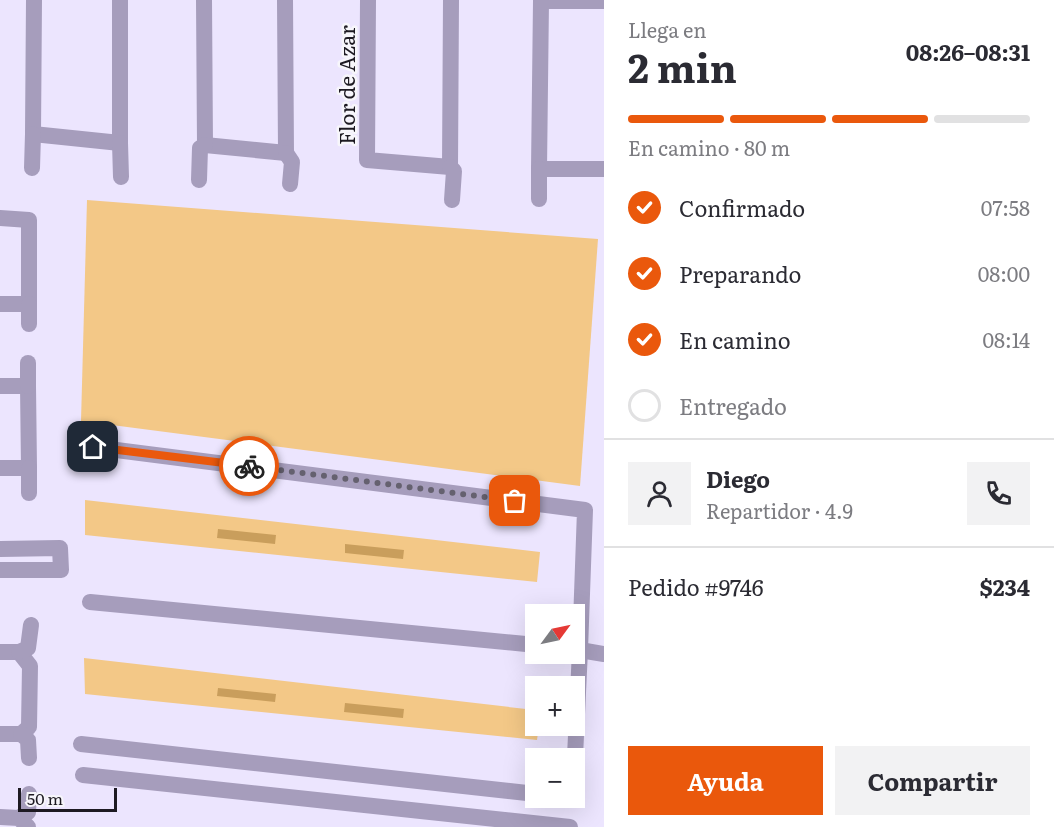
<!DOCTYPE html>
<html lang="es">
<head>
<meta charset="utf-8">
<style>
  body { margin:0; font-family:Literata,serif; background:#f2f2f3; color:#2b2b33; height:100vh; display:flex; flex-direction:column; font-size:22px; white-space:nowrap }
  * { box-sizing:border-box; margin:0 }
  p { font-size:20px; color:#7c7c81 }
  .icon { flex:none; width:33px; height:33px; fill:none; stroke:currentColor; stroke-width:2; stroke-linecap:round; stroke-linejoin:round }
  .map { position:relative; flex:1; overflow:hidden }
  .details { display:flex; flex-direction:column; background:#fff; width:450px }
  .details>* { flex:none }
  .needle { width:39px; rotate:57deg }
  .buttons { position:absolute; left:525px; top:604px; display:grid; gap:12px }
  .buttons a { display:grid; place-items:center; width:60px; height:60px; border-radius:0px; background:#fff; box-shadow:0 6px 24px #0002; font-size:30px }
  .scale { position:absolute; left:18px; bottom:15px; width:99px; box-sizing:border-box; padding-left:6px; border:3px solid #1d1a22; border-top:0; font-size:16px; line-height:21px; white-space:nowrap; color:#1d1a22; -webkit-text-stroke:4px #f7f6fb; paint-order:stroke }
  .pin { position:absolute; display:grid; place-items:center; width:51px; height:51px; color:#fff; margin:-26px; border-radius:12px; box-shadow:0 3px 9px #0006 }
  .courier { position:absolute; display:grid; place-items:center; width:60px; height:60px; margin:-30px; border:4px solid #ea580c; border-radius:50%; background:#fff; color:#222; box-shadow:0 2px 8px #0007 }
  .overview em { font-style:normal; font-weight:700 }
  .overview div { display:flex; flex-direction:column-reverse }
  .overview { display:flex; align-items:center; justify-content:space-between; height:102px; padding:0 24px }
  h1 { font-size:39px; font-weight:700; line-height:45px }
  .bar { display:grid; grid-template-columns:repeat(4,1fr); gap:9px 6px; align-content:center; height:72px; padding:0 24px }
  .bar i { height:8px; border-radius:4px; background:#e1e1e2 }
  .bar .active { background:#ea580c }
  .bar p { grid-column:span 4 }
  .line { display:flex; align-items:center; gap:15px; padding:0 24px; border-top:2px solid #e1e1e2 }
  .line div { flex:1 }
  .round { display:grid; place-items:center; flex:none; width:63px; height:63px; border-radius:0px; background:#f2f2f3 }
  ol { padding:0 24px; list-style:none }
  li { display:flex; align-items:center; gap:18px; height:66px }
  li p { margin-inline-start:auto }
  li .icon { padding:6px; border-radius:50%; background:#ea580c; color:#fff; stroke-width:4 }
  li:last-child { color:#7c7c81 }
  li i { width:33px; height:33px; border:3px solid #e1e1e2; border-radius:50% }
  .primary-button { display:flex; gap:12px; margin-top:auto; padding:12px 24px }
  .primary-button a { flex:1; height:69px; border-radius:0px; background:#ea580c; color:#fff; font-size:24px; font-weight:700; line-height:69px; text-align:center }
  .primary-button a+a { background:#f2f2f3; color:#2b2b33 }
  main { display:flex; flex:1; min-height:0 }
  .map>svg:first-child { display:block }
  .green { fill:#f3c887 }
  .water { fill:#c99e5c }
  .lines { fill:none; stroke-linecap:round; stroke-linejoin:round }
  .minor { stroke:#a69dbc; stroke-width:16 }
  .done { stroke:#65616f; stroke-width:6; stroke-dasharray:0 10.8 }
  .route { stroke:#ea580c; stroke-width:8 }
  .labels { text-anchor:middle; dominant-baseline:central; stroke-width:5; stroke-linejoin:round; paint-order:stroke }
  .street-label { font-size:21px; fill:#1d1a22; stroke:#f7f6fb }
</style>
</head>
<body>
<main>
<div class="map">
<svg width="604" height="827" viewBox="0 0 604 827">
  <rect width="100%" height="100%" fill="#ece5fe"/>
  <!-- green -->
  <g class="green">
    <polygon points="87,200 598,239 580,486 81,421"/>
    <polygon points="85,500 540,552 537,582 85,535"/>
    <polygon points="84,658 535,710 536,726 539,726 537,740 85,694"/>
  </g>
  <!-- water -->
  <g class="water">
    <polygon points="218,529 276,535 275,544 217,538"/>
    <polygon points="345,544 404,550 403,559 345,553"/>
    <polygon points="218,688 276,694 275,702 217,696"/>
    <polygon points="345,703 404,709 403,718 344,712"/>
  </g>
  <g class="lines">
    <!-- minor -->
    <g class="minor">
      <polyline points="34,0 33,134 120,143 120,0"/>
      <polyline points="204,0 205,145 286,153 285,0"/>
      <polyline points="368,0 367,160 450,167 451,0"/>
      <polyline points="604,1 541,1 539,169 604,169"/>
      <polyline points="120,143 121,177"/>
      <polyline points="286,153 292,162 290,184"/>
      <polyline points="450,167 454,171 452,200"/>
      <polyline points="32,168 33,134"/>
      <polyline points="199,180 200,148 205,145"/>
      <polyline points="539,199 539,169"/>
      <polyline points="0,218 29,220 29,304 0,304"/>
      <polyline points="29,304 29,324"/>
      <polyline points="0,386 28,386 29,468 0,468"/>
      <polyline points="28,386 28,363"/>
      <polyline points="93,447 585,510 580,650 574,649"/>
      <polyline points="29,493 29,468"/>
      <polyline points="0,549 60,548 61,570 0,570"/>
      <polyline points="90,602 536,645"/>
      <polyline points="0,652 19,652 30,666 29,727 21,734 0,734"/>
      <polyline points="19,652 28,648 31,625"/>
      <polyline points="21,734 28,740 29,758"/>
      <polyline points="81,744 536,794"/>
      <polyline points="83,775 570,827"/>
      <polyline points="574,778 580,650 604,654"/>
      <polyline points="568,798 574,798"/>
      <polyline points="0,817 19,818 28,827"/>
      <polyline points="19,818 28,812 29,794"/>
    </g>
  </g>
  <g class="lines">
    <!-- done -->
    <polyline class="done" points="249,466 515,501"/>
    <!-- route -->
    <polyline class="route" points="93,447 249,466"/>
  </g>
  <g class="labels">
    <!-- street labels -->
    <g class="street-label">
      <text transform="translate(345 85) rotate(-90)">Flor de Azar</text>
    </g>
  </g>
</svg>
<div class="buttons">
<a><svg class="needle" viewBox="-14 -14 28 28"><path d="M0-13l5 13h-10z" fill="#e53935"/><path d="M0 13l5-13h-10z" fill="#7c7c81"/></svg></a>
<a>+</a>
<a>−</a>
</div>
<div class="scale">50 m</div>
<div class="pin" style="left:515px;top:501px;background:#ea580c"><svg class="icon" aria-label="bag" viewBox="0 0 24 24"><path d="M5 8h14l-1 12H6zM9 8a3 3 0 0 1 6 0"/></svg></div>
<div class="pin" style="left:93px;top:447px;background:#1f2937"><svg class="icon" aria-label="home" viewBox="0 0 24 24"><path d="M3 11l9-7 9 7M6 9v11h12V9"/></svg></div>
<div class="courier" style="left:249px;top:466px"><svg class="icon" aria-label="bike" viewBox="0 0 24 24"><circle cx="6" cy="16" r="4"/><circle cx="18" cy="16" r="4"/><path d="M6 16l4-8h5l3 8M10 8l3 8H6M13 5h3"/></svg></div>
</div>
<section class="details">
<div class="overview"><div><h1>2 min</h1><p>Llega en</p></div><em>08:26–08:31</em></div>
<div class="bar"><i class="active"></i><i class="active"></i><i class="active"></i><i></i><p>En camino · 80 m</p></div>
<ol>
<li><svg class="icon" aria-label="check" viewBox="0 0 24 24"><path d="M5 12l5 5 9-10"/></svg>Confirmado<p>07:58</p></li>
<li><svg class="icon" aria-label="check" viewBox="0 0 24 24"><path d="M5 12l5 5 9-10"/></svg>Preparando<p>08:00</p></li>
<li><svg class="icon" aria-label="check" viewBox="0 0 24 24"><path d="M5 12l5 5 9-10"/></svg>En camino<p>08:14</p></li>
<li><i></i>Entregado</li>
</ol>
<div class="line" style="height:108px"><a class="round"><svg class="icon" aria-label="person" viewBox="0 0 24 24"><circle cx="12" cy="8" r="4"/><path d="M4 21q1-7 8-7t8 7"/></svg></a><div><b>Diego</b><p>Repartidor · 4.9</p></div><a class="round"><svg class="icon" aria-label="phone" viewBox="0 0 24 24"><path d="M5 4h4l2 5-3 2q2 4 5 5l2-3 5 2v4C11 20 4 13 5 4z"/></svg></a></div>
<div class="line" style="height:78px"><div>Pedido #9746</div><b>$234</b></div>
<div class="primary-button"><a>Ayuda</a><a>Compartir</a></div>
</section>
</main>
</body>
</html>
